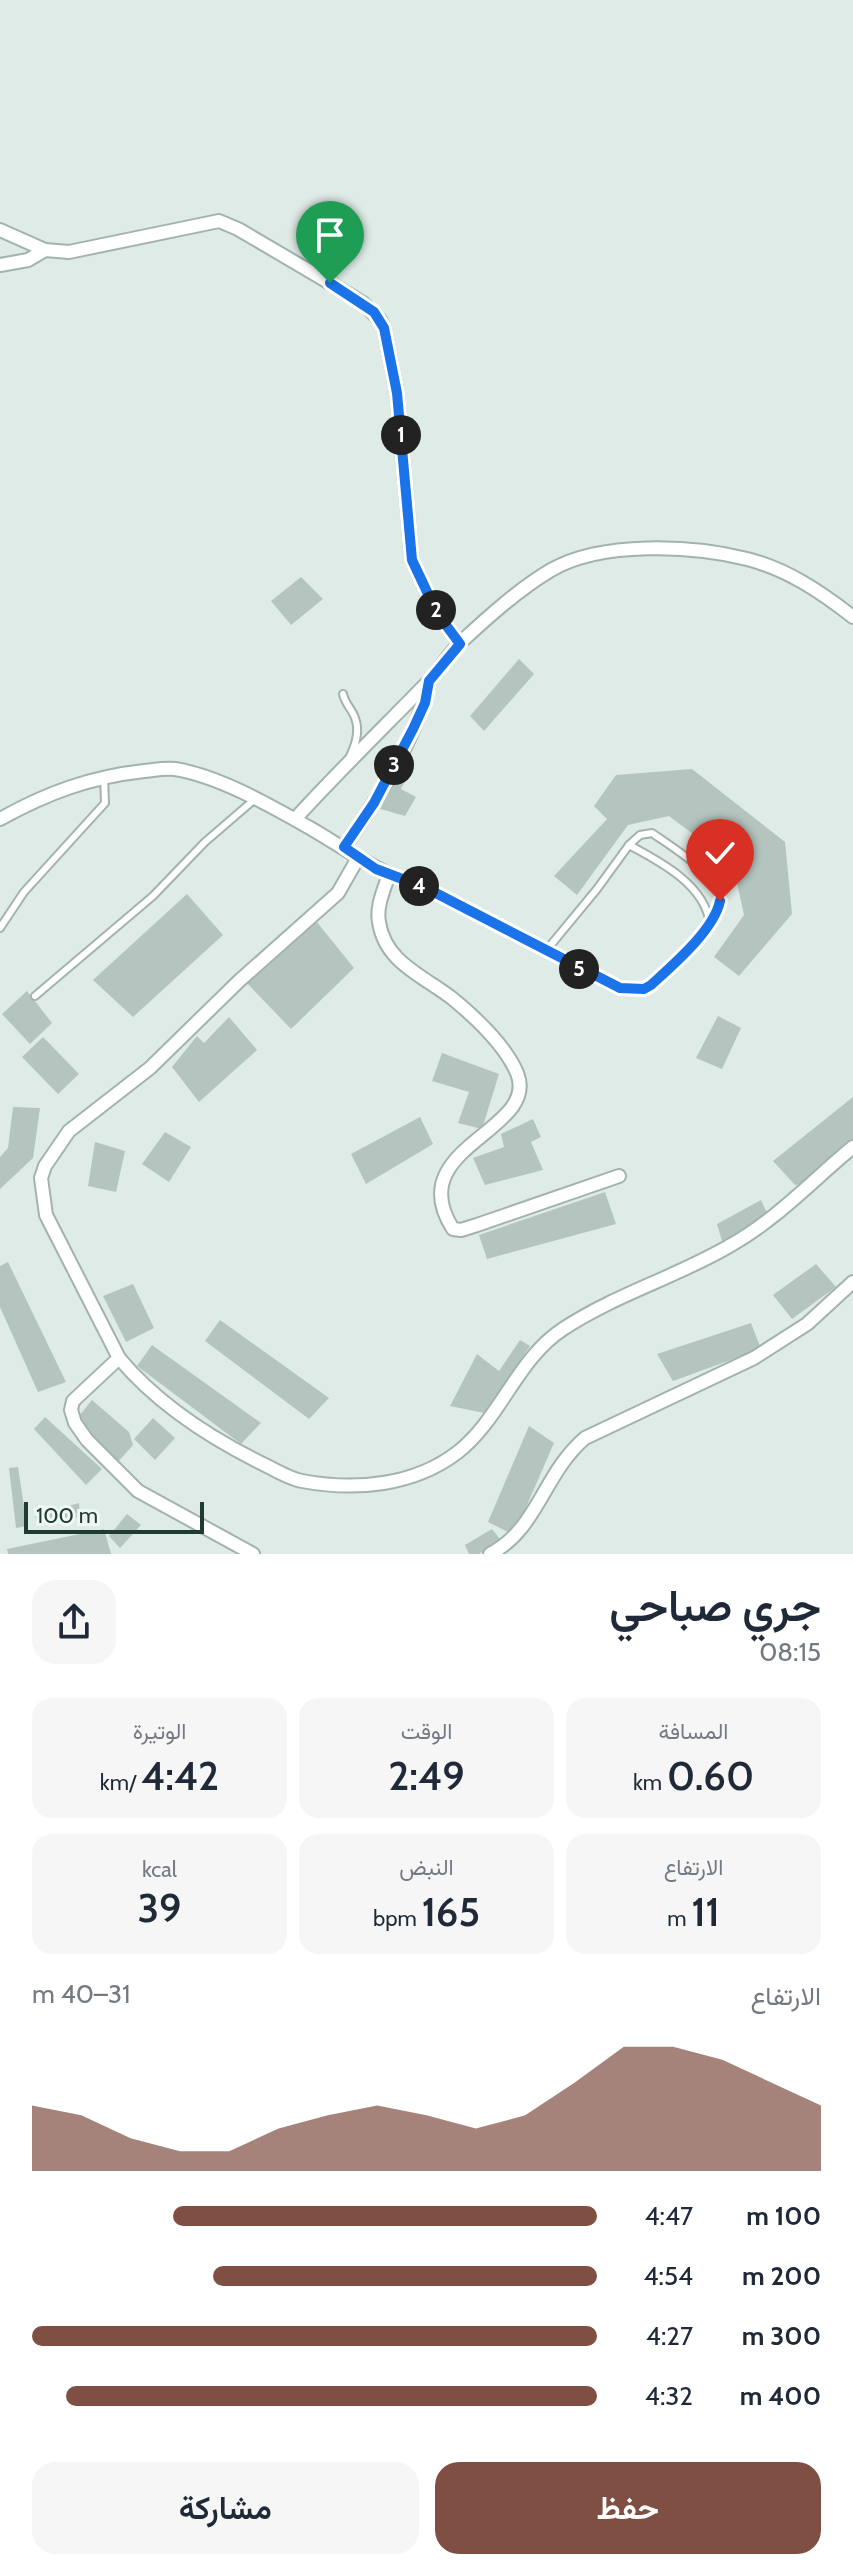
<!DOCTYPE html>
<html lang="ar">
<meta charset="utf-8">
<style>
:root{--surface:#fff;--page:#f6f6f7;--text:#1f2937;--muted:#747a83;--accent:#7f4f44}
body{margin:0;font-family:Cabin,Vazirmatn,sans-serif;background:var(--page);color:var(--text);direction:rtl;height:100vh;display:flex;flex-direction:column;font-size:30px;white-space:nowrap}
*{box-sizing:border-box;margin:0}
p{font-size:26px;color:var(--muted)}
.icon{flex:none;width:44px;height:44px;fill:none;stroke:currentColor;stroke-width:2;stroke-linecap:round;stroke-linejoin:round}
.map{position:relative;height:1554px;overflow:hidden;direction:ltr}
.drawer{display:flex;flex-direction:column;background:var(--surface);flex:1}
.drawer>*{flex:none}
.scale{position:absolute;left:24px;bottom:20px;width:180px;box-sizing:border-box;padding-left:8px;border:4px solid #203b34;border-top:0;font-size:22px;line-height:28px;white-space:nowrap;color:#203b34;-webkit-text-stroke:6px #eff7f3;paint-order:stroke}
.pin{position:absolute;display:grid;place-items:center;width:68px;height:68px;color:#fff;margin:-82px -34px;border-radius:50% 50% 50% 0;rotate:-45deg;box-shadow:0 0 8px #0007}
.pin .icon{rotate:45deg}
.km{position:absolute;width:40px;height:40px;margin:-20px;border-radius:50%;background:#222;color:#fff;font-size:22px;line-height:40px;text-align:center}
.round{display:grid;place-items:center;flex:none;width:84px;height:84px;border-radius:24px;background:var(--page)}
.head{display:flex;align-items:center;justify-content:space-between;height:136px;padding:0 32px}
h1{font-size:44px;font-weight:600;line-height:60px}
.figures{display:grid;grid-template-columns:repeat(3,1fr);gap:12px;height:136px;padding:8px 32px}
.figures div{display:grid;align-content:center;border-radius:20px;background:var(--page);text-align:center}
.figures b{font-size:40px;font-weight:600}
.figures small{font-size:22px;font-weight:400}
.figures p{font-size:22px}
.chart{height:224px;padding:16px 32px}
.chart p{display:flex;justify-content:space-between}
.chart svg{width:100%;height:144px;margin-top:8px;fill:var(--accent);opacity:.7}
.cta{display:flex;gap:16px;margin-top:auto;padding:16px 32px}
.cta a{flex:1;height:92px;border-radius:24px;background:var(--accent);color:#fff;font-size:32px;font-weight:600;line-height:92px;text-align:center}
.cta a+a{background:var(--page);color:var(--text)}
ul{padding:0 32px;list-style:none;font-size:26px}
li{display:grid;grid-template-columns:128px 96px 1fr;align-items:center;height:60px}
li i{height:20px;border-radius:10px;background:var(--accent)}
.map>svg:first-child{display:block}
</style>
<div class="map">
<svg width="853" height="1554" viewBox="0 0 853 1554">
<rect width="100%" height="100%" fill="#dfebe6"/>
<g fill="#b4c5bf">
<polygon points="301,577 323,599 291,625 271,601"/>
<polygon points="519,659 534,674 484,731 470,716"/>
<polygon points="402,759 413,764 401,789 416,797 405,816 377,808"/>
<polygon points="692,769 785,842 792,914 739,976 714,957 744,915 733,864 669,816 628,825 577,895 554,876 607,819 594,806 616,775"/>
<polygon points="187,894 223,935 133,1017 93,980"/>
<polygon points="316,921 354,968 291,1029 245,981"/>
<polygon points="27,991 52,1023 30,1044 2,1014"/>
<polygon points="718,1016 741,1028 722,1069 696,1058"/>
<polygon points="229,1017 257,1050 199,1102 172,1067 197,1036 204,1043"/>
<polygon points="43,1037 79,1074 58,1094 22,1057"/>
<polygon points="442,1053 499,1074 482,1129 458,1123 469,1092 432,1081"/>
<polygon points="853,1097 853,1143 806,1183 795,1185 773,1161"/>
<polygon points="13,1107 40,1108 33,1158 0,1189 0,1157 8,1148"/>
<polygon points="420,1117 433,1144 366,1184 351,1154"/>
<polygon points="533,1119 541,1137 531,1142 543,1170 485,1185 473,1158 504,1147 501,1134"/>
<polygon points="165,1132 191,1147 169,1182 142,1164"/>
<polygon points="95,1142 125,1151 116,1192 88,1186"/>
<polygon points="605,1192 616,1224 487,1259 479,1235"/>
<polygon points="761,1200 768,1215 722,1241 717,1224"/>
<polygon points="8,1262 66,1382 38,1392 0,1307 0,1266"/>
<polygon points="816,1264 836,1287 792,1319 773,1295"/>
<polygon points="133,1284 154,1328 126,1342 103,1296"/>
<polygon points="220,1320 329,1398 309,1419 205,1341"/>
<polygon points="751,1323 761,1349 673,1381 657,1354"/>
<polygon points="520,1340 530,1346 484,1413 450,1406 477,1354 499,1371"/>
<polygon points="152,1345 261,1423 241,1444 137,1366"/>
<polygon points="92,1400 129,1432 133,1445 117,1463 75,1421"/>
<polygon points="45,1417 102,1469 86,1485 34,1429"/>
<polygon points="153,1418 175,1438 155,1460 134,1439"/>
<polygon points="529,1426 554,1443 514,1535 488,1522"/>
<polygon points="18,1467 27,1526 16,1528 9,1468"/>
<polygon points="79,1503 80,1517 38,1525 35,1516"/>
<polygon points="127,1514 141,1525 120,1548 109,1536"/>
<polygon points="104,1529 111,1554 8,1554 7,1549"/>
<polygon points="492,1529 500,1539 479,1554 469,1554 465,1545"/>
</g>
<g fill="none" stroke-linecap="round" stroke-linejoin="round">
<g stroke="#a2b3ad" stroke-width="10">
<g id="lane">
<path d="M 343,694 C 345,704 352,709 355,718 C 360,731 356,744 350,756"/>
<path d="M 629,845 L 640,835 L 652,833 C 672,847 719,875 720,900 C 720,909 714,917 710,924"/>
<path d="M 389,875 L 426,888 L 605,982 L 620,988 L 634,989 L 651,985 L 710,924 C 705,885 661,862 629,845 L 597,889 L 545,952"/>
<polyline points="0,928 24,892 105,803 104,776"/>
<polyline points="35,996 153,896 205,842 255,799"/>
</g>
</g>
<g stroke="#a2b3ad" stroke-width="16">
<g id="street">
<polyline points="0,230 45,250 69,252 219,221 238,229 330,283 363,303 380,320 384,328 397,393 412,560 437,613 460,644"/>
<polyline points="0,265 28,260 45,250"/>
<path d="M 0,819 C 47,793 90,777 144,771 C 154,770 165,768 175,769 C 219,776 271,806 310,828 C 336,843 361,861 389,874 C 384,890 376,906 379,922 C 385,963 424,976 453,999 C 476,1018 505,1045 517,1073 C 541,1131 400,1147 453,1229 L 461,1230 L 477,1225 L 619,1176"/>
<path d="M 295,819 C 337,773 382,729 426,684 C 439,671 448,655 461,642 C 488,617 519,589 551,570 C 601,541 692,545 747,559 C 787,569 821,592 853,617"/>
<path d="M 344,847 C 376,802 418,736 429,681"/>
<path d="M 358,858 L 338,893 L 239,981 L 150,1068 L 69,1131 L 45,1166 L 41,1178 L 46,1215 L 119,1358 C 159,1406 213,1440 269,1467 C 279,1472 291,1479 302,1481 C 355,1491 414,1486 458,1452 C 501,1418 517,1359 563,1329 C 616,1294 677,1277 731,1245 C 777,1219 813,1180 853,1147"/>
<polyline points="119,1358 73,1401 71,1410 75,1423 87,1440 138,1491 253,1554"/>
<path d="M 490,1554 C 538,1529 543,1474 585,1438 L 754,1358 L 807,1324 L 853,1282"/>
</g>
</g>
<use href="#lane" stroke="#fff" stroke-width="6"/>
<use href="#street" stroke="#fff" stroke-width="12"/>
</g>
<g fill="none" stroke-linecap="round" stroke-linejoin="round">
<g stroke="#fff" stroke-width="16">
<path id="route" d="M 330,283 L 374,312 L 384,328 L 397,393 L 412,560 L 437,613 L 460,644 L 429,681 L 425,703 L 413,729 L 374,803 L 344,847 L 376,869 L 426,888 L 620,988 L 644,989 L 651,985 C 673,965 714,930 720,901"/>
</g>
<use href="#route" stroke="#1a73e8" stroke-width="10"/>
</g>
</svg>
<div class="scale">100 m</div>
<div class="pin" style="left:330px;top:283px;background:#1e9e55"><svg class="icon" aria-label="arrive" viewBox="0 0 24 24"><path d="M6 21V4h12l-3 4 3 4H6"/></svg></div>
<div class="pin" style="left:720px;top:901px;background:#d93025"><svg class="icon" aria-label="check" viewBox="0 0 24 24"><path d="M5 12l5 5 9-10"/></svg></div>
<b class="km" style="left:401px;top:435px">1</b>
<b class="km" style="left:436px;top:610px">2</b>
<b class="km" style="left:394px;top:765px">3</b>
<b class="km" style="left:419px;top:886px">4</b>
<b class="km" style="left:579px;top:969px">5</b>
</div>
<section class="drawer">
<div class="head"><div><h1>جري صباحي</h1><p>08:15</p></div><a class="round"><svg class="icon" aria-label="share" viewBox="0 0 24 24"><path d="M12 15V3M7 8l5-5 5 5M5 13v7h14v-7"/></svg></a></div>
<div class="figures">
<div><p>المسافة</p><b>0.60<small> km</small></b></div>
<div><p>الوقت</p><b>2:49</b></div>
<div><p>الوتيرة</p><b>4:42<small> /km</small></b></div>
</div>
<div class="figures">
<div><p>الارتفاع</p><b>11<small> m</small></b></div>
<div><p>النبض</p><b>165<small> bpm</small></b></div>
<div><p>kcal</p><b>39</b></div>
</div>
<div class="chart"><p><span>الارتفاع</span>31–40 m</p>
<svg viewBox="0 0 160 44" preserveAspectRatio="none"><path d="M0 44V24L10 27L20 34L30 38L40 38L50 31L60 27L70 24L80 27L90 31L100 27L110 17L120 6L130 6L140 10L150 17L160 24V44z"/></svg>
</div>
<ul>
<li><b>100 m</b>4:47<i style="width:75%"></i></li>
<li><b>200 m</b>4:54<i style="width:68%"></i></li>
<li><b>300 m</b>4:27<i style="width:100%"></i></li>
<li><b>400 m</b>4:32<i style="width:94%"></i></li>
</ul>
<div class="cta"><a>حفظ</a><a>مشاركة</a></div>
</section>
